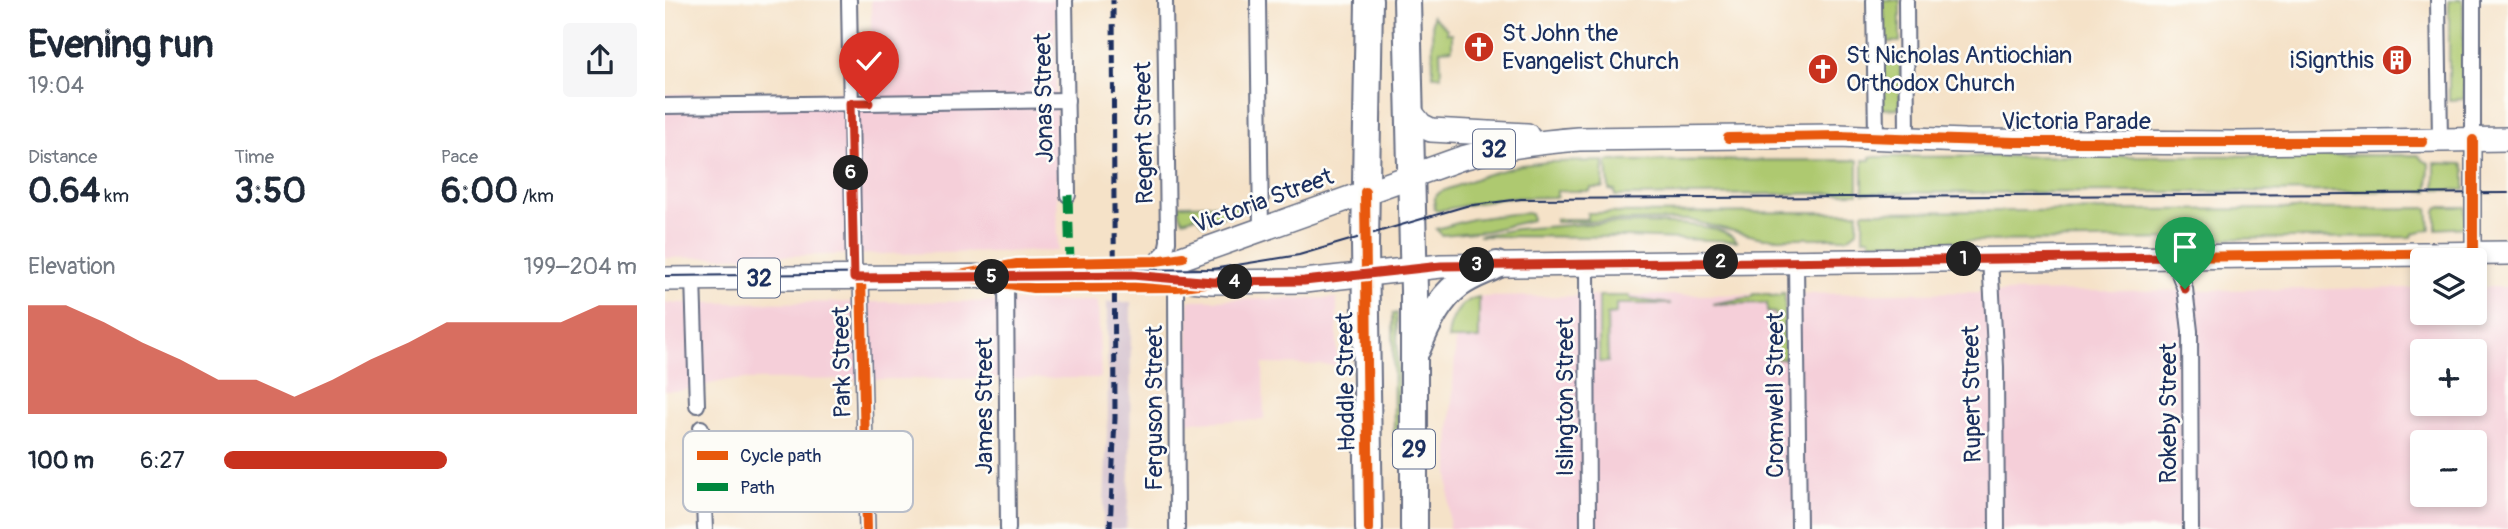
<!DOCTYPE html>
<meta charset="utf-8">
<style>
:root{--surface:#fff;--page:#f6f6f7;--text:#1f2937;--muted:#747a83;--accent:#c8321e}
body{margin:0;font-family:Pangolin,sans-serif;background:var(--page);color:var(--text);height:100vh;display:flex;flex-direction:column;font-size:26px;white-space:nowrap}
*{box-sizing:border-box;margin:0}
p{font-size:23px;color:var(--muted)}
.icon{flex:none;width:38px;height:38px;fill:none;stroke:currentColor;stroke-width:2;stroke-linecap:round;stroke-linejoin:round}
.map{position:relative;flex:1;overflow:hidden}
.drawer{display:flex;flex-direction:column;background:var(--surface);width:665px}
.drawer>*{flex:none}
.fabs{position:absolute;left:1745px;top:248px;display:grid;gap:14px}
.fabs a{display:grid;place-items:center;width:77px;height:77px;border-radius:7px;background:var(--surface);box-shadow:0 4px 10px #0003;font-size:35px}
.pin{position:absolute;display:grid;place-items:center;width:60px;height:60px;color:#fff;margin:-72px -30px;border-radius:50% 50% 50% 0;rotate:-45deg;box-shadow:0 0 7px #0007}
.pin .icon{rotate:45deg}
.km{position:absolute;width:35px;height:35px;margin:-18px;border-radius:50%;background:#222;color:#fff;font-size:19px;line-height:35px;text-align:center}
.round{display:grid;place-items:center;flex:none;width:74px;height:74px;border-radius:7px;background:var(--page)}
.head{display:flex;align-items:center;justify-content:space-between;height:119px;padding:0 28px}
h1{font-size:38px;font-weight:700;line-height:52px}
.metrics{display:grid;grid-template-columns:repeat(3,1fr);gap:10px;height:119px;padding:7px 28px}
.metrics div{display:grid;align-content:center}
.metrics b{font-size:35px;font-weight:700}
.metrics small{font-size:19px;font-weight:400}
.metrics p{font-size:19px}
.chart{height:196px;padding:14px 28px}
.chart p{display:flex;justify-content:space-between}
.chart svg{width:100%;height:126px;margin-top:7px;fill:var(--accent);opacity:.7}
ul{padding:0 28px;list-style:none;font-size:23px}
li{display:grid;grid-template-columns:112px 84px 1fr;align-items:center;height:52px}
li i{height:18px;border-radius:9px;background:var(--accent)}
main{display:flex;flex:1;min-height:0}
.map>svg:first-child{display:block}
</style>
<main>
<section class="drawer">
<div class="head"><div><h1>Evening run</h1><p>19:04</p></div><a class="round"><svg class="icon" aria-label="share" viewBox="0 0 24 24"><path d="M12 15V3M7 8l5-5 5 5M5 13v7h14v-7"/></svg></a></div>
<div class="metrics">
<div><p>Distance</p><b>0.64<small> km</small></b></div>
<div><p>Time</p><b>3:50</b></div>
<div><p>Pace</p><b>6:00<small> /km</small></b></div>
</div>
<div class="chart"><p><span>Elevation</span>199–204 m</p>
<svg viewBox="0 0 160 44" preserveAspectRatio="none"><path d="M0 44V6L10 6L20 12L30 19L40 25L50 32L60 32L70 38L80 32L90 25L100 19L110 12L120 12L130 12L140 12L150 6L160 6V44z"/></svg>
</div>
<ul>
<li><b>100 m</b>6:27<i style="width:54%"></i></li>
</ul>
</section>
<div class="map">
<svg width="1843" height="529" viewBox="0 0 1843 529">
<rect width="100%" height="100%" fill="#fdfcf7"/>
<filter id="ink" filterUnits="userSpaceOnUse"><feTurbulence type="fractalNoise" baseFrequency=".0143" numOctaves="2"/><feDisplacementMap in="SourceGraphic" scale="14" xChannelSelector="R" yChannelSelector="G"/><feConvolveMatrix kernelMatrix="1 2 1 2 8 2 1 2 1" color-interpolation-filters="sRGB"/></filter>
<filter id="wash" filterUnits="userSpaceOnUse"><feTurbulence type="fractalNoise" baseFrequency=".00686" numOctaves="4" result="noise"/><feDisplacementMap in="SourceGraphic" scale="28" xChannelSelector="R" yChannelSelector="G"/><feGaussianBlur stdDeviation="1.57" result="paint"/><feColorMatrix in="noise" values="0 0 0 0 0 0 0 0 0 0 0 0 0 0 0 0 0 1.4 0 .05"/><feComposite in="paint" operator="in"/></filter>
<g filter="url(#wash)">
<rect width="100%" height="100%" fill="#f5e2c8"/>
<g fill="#f5cfd9" fill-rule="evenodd">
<polygon points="206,0 390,0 393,251 0,258 0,94 206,92"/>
<path d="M 1810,287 L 1843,287 L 1843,529 L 784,529 L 784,448 L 791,339 L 814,339 L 814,297 L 1757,288 L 1757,313 L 1810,313 ZM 1757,352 L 1810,352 L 1810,404 L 1757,404 ZM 1757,443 L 1810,443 L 1810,495 L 1757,495 Z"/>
<polygon points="672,298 672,365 598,364 599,420 521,422 524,302 526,300"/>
<polygon points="433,301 436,378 63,380 15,391 0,391 0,303"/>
</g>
<polygon fill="#d1bdcb" points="442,302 466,302 465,472 461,529 438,529 443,413"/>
<g fill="#aec96f" stroke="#647c66" stroke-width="2">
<rect x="1216" y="0" width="19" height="42"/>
<polygon points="1784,0 1798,0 1799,99 1784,100"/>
<polygon points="767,16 782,29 782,33 787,33 787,49 775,50 776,76 768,76"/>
<polygon points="1235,56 1235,108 1217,109 1217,57"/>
<polygon points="1753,155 1758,161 1764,163 1763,191 1198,193 1198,160 1205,160 1205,157"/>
<polygon points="1193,160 1193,193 950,196 950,191 944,190 942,161"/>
<polygon points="939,161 938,188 926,188 925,191 892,191 892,197 838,198 772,211 769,209 770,197 775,192 820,175 856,165 884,162"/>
<polygon points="1770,163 1797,164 1800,170 1800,190 1772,190 1770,188"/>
<polygon points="574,204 574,210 538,224 532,216 518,220 515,214 514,205"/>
<polygon points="1773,207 1800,207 1801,227 1771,229 1771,211"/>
<polygon points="1763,208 1765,229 1748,233 1747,237 1205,242 1205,238 1198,238 1198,212"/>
<polygon points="1193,212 1192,231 1183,238 1097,238 1023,220 891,222 891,219 922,219 922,213"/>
<polygon points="847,214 866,213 867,220 821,231 777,235 771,229 807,219"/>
<path d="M 921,224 C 948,224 1058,217 1071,241 L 961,237 L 813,236 L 851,229 Z"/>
<polygon points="1116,293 1120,293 1120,359 1111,359 1110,313 1102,312 1102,303 1047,304 1087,297 1089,294 1105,294 1105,296 1116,295"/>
<polygon points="934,296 964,296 966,299 1006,304 951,304 951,314 942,315 943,362 934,362"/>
<path d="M 814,297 L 814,339 L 783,339 C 784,321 794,300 814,297 Z"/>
<polygon points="732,313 734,446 729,446 728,314"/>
</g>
</g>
<g filter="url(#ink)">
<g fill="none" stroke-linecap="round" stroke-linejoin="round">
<g stroke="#676e83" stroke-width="18">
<g id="street">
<polyline points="184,0 189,278"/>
<polyline points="400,0 403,195"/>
<polyline points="593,0 596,231"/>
<polyline points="1209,0 1211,137"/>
<polyline points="1241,0 1242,138"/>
<polyline points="1773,0 1775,141"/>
<polyline points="1808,0 1808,253"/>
<polyline points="0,106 402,100"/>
<polyline points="1508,257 1520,289 1525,331 1526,529"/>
<polyline points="1325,259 1331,367 1332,529"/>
<polyline points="491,261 501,251 503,241 500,0"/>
<polyline points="1131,261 1134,529"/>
<polyline points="922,265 923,529"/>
<polyline points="28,278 32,405"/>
<polyline points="196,278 202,529"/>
<polyline points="341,283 343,529"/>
<polyline points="511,287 512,529"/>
<polyline points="36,428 40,529"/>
</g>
</g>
<g stroke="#676e83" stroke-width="26">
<g id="primary">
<polyline points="744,110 756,125 766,130 862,135"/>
<path d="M 477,272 L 797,158 C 836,147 874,142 914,139 L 1173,136 L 1299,141 L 1573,143 L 1843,139"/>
<polyline points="0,279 467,275 547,282 639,281 776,266 1843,253"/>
</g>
</g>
<g stroke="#676e83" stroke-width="30">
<g id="highway">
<polyline points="704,0 700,244 704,529"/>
<polyline points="742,0 749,291 749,529"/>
<path d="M 752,349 C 761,326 773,300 793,285 C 804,276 820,271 832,265"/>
</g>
</g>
<use href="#street" stroke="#fff" stroke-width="14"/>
<use href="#primary" stroke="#fff" stroke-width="23"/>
<use href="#highway" stroke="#fff" stroke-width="26"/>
<polyline stroke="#1b2f5e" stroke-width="2" points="0,276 547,269 634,255 801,206 856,199 1843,193"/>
<polyline stroke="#1b2f5e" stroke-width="5" stroke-dasharray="10 5" stroke-linecap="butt" points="445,529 450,418 448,0"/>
<polyline stroke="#00873e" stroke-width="9" stroke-dasharray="18 9" stroke-linecap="butt" points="403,195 405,263"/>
<g stroke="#fdfcf7" stroke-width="15">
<g id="cycleway">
<polyline points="1063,138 1173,136 1350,142 1758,142"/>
<polyline points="700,192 704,529"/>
<polyline points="922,265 1808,253 1808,140"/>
<polyline points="285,277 352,264 491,261 518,257"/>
<polyline points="302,277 368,288 511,287 547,282 599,281"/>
<polyline points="196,278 202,529"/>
</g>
</g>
<use href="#cycleway" stroke="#e8590c" stroke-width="10"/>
</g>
</g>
<g fill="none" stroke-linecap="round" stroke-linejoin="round" filter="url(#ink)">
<g stroke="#fff" stroke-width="14">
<polyline id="route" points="204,103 185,103 189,278 467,275 548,282 639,281 776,266 1508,257 1520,289"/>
</g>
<use href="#route" stroke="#c8321e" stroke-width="9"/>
</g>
<defs>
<g id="church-disc" transform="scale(1.575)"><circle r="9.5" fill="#c8321e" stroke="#fdfcf7"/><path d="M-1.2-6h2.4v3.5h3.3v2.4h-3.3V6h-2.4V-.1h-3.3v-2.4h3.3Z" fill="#fff"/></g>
<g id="building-disc" transform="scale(1.575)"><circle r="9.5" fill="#c8321e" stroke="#fdfcf7"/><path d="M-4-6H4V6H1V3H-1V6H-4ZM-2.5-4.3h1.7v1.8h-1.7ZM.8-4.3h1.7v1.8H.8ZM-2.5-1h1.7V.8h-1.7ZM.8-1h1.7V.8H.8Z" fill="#fff"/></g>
</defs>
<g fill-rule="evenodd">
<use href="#church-disc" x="814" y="47"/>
<use href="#building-disc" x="1732" y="60"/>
<use href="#church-disc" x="1158" y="69"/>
</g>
<g text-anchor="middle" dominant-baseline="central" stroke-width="5" stroke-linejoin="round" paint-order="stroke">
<g fill="#fdfcf7" stroke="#5f6c8c" stroke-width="2">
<rect x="808" y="129.5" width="42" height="39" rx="5"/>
<rect x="73" y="258.5" width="42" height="39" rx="5"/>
<rect x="728" y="429.5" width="42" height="39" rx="5"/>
</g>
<g font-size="23" font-weight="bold" fill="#1b2f5e">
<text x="829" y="149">32</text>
<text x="94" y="278">32</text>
<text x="749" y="449">29</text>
</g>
<g font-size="24" fill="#1b2f5e" stroke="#fdfcf7" text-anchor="start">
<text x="837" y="33">St John the<tspan x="837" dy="28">Evangelist Church</tspan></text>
<text x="1181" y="55">St Nicholas Antiochian<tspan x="1181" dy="28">Orthodox Church</tspan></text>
<text x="1709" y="60" text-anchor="end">iSignthis</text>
</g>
<g font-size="24" fill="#1b2f5e" stroke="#fdfcf7">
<text transform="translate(379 98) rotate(-91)">Jonas Street</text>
<text x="1411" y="121">Victoria Parade</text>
<text transform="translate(479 133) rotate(-91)">Regent Street</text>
<text transform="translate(598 201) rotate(-20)">Victoria Street</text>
<text transform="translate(177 362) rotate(-91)">Park Street</text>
<text transform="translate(681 382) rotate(-91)">Hoddle Street</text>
<text transform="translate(1307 394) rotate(-91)">Rupert Street</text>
<text transform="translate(1110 395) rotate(-90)">Cromwell Street</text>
<text transform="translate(900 397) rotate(-90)">Islington Street</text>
<text transform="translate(319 406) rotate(-90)">James Street</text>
<text transform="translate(489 408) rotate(-90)">Ferguson Street</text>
<text transform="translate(1503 413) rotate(-90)">Rokeby Street</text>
</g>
</g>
<rect x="18" y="431" width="230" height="81" rx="10" fill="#fdfcf7" stroke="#b9bec9" stroke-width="2"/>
<rect x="32" y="451" width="31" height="9" fill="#e8590c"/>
<rect x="32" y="483" width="31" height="8" fill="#00873e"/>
<g font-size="19" fill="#1b2f5e">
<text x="75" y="462">Cycle path</text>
<text x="75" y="494">Path</text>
</g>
</svg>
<div class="fabs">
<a><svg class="icon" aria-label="layers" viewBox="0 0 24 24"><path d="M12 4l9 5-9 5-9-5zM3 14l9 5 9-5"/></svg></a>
<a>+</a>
<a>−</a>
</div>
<div class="pin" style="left:1520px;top:289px;background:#1e9e55"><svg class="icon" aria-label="arrive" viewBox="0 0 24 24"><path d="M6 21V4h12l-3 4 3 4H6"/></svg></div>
<div class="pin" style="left:204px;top:103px;background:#d93025"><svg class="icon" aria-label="check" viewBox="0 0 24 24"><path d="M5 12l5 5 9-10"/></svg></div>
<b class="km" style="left:1299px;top:259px">1</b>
<b class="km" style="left:1056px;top:262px">2</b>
<b class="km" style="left:812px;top:265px">3</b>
<b class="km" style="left:570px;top:282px">4</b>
<b class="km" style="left:327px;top:277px">5</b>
<b class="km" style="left:186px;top:173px">6</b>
</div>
</main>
